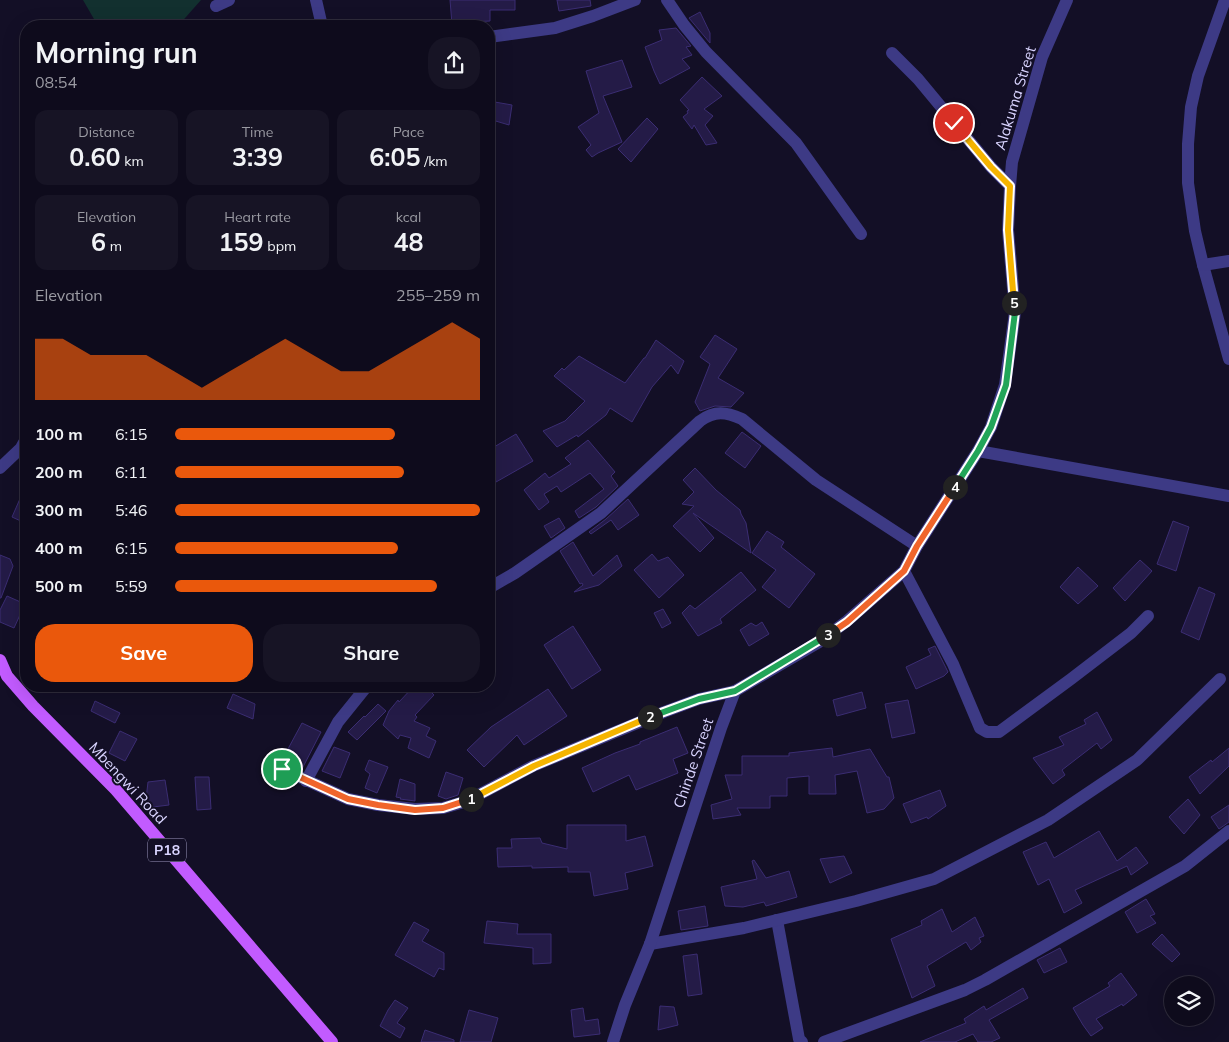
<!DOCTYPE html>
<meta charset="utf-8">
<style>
:root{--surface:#0e0b1c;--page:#171425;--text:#f1f3f6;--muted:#9b9ba3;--line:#2e2b3b;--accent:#ea580c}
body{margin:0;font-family:Mulish,sans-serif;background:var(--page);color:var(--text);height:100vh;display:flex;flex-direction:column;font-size:19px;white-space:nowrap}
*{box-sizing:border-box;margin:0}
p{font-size:16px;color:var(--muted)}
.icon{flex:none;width:28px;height:28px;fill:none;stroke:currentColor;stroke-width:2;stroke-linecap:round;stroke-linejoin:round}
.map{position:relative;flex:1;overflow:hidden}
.side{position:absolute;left:20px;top:20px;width:475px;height:672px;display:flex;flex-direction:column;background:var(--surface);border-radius:20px;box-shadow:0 5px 20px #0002,0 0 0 1px var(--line)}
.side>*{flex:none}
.buttons{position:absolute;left:1164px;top:976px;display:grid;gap:10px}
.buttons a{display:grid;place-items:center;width:50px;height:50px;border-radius:50%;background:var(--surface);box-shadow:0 5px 20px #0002,0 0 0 1px var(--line);font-size:25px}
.pin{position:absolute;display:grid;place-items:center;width:42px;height:42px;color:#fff;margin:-21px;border:2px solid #fff;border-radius:50%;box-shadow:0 1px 5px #0007}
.km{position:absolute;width:25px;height:25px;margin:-12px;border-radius:50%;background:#222;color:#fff;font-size:14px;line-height:25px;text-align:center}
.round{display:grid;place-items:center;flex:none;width:52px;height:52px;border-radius:20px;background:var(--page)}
.headline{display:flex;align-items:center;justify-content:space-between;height:85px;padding:0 15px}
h1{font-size:28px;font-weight:700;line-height:38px}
.metrics{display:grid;grid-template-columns:repeat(3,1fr);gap:8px;height:85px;padding:5px 15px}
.metrics div{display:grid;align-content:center;border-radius:12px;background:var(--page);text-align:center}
.metrics b{font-size:25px;font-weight:700}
.metrics small{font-size:14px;font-weight:400}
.metrics p{font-size:14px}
.chart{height:140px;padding:10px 15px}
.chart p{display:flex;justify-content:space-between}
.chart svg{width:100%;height:90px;margin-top:5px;fill:var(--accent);opacity:.7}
.cta{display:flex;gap:10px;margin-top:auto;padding:10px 15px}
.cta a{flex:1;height:58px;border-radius:20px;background:var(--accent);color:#fff;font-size:20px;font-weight:700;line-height:58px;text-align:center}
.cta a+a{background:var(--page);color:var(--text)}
ul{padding:0 15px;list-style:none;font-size:16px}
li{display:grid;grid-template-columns:80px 60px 1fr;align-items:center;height:38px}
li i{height:12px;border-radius:6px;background:var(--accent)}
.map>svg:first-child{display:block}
</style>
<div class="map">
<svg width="1229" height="1042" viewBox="0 0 1229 1042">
<rect width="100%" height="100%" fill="#130f26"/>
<polygon fill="#12302f" points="83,0 201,0 178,26 98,26"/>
<g fill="#241b47" stroke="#3b2d73">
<polygon points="450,0 515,0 515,10 490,10 490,21 470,22 470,26 452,24"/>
<polygon points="557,0 590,0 591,6 559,11"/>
<polygon points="700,12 710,33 710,43 689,18"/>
<polygon points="676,28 691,46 686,47 692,55 682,59 690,68 660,84 654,71 645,47 662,40 659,30"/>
<polygon points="622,60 632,87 603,96 622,142 598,153 592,157 586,150 591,145 578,127 599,113 586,71"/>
<polygon points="702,77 722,96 704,109 713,116 705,125 717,143 706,145 694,125 692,129 683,117 688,113 687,111 689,110 680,100"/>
<polygon points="489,101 512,105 509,125 489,119"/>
<polygon points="647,118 658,129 631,162 618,149"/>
<polygon points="715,335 737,349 718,378 744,393 731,407 715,406 700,411 695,402 710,364 700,357"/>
<polygon points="656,340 684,361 678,374 671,365 652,387 632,422 610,408 606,415 578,437 577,435 557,447 543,431 565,421 585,401 554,376 562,368 564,370 579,356 625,383 644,358 645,358"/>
<polygon points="742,432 761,446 745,468 725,453"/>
<polygon points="516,434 533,461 496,482 493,468 489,463 489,450"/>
<polygon points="588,440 615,472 611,476 618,486 596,507 579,518 575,511 604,489 590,473 561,492 557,486 544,494 549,502 539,510 524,490 545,473 549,478 571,464 565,458"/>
<polygon points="695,468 716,490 740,510 741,514 746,523 751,553 693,513 714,538 700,552 673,526 694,506 682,504 694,492 683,480"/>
<polygon points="26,485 26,515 23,522 12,517"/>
<polygon points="628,499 639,515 618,530 611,520 591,534 589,532 606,519"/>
<polygon points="559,518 565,528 551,538 544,526"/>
<polygon points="1173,521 1189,527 1176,571 1157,564"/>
<polygon points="767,531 784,542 781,547 815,574 789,608 762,587 776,570 752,553"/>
<polygon points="573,542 593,576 617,555 622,566 599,585 574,592 583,585 582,583 580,584 560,551"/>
<polygon points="652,554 658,561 668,557 684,575 659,598 634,570"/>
<polygon points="0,555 10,559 13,566 1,598 0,598"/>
<polygon points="1140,560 1152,571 1125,601 1113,588"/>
<polygon points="1078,567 1098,586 1078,604 1060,587"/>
<polygon points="741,572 756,590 720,619 722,623 698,636 682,613 690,605 695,609"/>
<polygon points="1199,587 1215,594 1199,640 1181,632"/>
<polygon points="7,596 25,604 14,628 0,622 0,610"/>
<polygon points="663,609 671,623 662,628 654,613"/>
<polygon points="762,622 769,634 749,646 740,630 751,623 756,626"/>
<polygon points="573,626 601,670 572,689 544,645"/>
<polygon points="935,646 948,672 944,676 916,689 906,667 931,655 928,649"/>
<polygon points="414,686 425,686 434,695 415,715 417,717 414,721 430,728 426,736 436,741 429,758 408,748 411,738 400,735 398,739 383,725 389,711 398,700 399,702"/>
<polygon points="548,689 567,716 524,745 517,735 484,767 467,750 491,727"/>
<polygon points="862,692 866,708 837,716 833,700"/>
<polygon points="233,694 255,704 253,719 227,708"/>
<polygon points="908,700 915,733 892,738 885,704"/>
<polygon points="95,701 120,713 115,723 91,711"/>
<polygon points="378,704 386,711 357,740 348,732 364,716 365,717"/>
<polygon points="1097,712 1112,740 1101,749 1097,743 1062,770 1065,775 1053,784 1033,758 1064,745 1059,737 1086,724 1084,720"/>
<polygon points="302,723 321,732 302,769 282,760"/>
<polygon points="677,727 688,753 673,759 678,773 636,790 629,775 593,792 582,768 615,753 640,744 640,742"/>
<polygon points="120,731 137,739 125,761 109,753"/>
<polygon points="334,747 350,753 340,778 322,771"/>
<polygon points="832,748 833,757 870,749 887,777 889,777 894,798 884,809 867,813 857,771 835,775 836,794 809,794 809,776 787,778 787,796 770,796 770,808 737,808 741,815 713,819 711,805 732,799 725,775 742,775 742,756 789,756 789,753"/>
<polygon points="1229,748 1229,766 1200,794 1189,777 1211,760 1212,762"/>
<polygon points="369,760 388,767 377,793 365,788 370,774 365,770"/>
<polygon points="446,772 463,778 458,795 446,799 438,796"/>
<polygon points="195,777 209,777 211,809 197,810"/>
<polygon points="400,779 415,784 415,801 400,799 401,798 396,797"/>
<polygon points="165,780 169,805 145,808 148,782"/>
<polygon points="940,790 946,806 928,819 927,817 911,823 903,804"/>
<polygon points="1188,799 1200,815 1184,834 1169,817"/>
<polygon points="1229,805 1229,822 1219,829 1211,817"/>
<polygon points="567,825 626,825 626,841 645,836 653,866 625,873 628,889 594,896 590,872 568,872 568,867 532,868 532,866 498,867 497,848 512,848 511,839 540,838 542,843 567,849"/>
<polygon points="1099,831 1117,861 1136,847 1148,863 1131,875 1127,866 1075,890 1082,903 1064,913 1049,879 1038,885 1023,852 1046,842 1054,858"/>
<polygon points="844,856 852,873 830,883 820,859"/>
<polygon points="754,860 766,878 789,871 797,897 766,906 764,902 743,907 725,906 721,887 757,879 752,861"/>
<polygon points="1146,899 1155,914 1150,916 1156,923 1137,933 1125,912"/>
<polygon points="705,906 708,926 681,930 678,911"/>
<polygon points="942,909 952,932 975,917 984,936 979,938 981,942 971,950 966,942 927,966 935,986 912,998 891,939 922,925 921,921"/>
<polygon points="487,921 518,924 517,934 551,934 551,963 533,964 533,948 484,943"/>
<polygon points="414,922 429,930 422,941 444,953 444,970 439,968 434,977 395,955"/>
<polygon points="1162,934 1180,954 1172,962 1152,944"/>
<polygon points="1060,948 1067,962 1044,973 1037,960"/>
<polygon points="697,954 702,994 688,996 683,956"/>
<polygon points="1121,973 1137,995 1123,1006 1122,1004 1096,1019 1103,1028 1091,1036 1083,1025 1073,1008 1110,986 1108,983"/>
<polygon points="1023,988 1028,998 989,1020 1000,1038 991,1042 978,1042 973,1034 955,1042 920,1042 966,1023 964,1019 984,1006 986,1010"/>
<polygon points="395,1000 408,1008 397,1023 405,1028 400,1038 380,1026 388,1010"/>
<polygon points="660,1006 674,1007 678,1025 658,1030"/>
<polygon points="583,1008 585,1021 598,1019 600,1034 574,1037 571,1010"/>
<polygon points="469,1010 498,1018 491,1042 460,1042"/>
<polygon points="425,1030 454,1040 454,1042 421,1042"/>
</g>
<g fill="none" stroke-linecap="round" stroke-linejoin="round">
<g stroke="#3d3a85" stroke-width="12">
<polyline points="316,0 322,26"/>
<polyline points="667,0 684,25 706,52 796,143 861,234"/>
<polyline points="1225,0 1198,76 1191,107 1188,144 1188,183 1195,231 1203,265 1229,359"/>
<polyline points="216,6 229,0"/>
<polyline points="489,37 555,28 593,16 635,0"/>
<polyline points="892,53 918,79 991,167 1010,186"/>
<polyline points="1203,265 1229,261"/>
<polyline points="978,451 1229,496"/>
<polyline points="0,468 21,448 26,439"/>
<polyline points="904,571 953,664 980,728 987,732 999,732 1071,679 1131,633 1148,616"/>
<path d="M 489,588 L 515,573 L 601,513 L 700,421 C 715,410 726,412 742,419 L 816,480 L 917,546"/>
<polyline points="282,769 348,799 378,805 415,809 443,808 467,801 533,766 664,712 699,699 735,691"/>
<polyline points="306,781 338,722 367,686"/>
<polyline points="777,920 799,1039 802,1042"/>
<polyline points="650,944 744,928 856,901 934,879 1048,820 1137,760 1220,679"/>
<polyline points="824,1042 965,990 985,980 1185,866 1229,831"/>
</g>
<polyline stroke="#3d3a85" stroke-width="12" points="613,1042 625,1005 650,944 721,728 735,691 819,642 847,621 904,571 917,546 978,451 991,427 1005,385 1015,312 1008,230 1010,186 1012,162 1042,57 1067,0"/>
<polyline stroke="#c25bff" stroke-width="12" points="0,660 7,676 33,706 116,790 332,1042"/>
</g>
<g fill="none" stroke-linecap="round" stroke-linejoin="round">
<g stroke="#fff" stroke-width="10">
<polyline id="split-1" points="282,769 348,799 378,805 415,810 443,808 471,799"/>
</g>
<g stroke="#fff" stroke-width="10">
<polyline id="split-2" points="471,799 534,766 650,717"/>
</g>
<g stroke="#fff" stroke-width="10">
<polyline id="split-3" points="650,717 699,699 735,691 828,635"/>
</g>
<g stroke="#fff" stroke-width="10">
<polyline id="split-4" points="828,635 847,622 904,571 917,546 955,487"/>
</g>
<g stroke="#fff" stroke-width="10">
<polyline id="split-5" points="955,487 978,451 991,427 1006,385 1015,312 1014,303"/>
</g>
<g stroke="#fff" stroke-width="10">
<polyline id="split-6" points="954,123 991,167 1010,186 1008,230 1014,303"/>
</g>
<use href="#split-1" stroke="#f0652b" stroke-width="6"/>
<use href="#split-2" stroke="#f5b400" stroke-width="6"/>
<use href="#split-3" stroke="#22a559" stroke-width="6"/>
<use href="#split-4" stroke="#f0652b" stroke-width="6"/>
<use href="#split-5" stroke="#22a559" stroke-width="6"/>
<use href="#split-6" stroke="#f5b400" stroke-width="6"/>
</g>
<g text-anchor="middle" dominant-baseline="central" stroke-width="4" stroke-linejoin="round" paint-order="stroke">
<rect fill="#130f26" stroke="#9e99be" stroke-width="1" x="148" y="838.5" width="38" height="23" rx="4"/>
<g font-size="14" font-weight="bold" fill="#d9d4ff">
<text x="167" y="850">P18</text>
</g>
<g font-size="15" fill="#d9d4ff" stroke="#130f26">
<text transform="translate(1015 98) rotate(-73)">Alakuma Street</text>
<text transform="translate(693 763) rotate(-71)">Chinde Street</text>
<text transform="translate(128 783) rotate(47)">Mbengwi Road</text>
</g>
</g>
</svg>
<div class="buttons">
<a><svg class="icon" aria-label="layers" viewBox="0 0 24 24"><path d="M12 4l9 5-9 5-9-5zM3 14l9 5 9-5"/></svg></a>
</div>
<div class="pin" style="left:282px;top:769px;background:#1e9e55"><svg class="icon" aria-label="arrive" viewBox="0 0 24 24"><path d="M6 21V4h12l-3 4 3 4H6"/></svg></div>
<div class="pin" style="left:954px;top:123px;background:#d93025"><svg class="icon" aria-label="check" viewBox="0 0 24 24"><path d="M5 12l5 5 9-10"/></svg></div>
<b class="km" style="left:471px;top:799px">1</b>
<b class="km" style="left:650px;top:717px">2</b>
<b class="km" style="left:828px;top:635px">3</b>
<b class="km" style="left:955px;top:487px">4</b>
<b class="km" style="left:1014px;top:303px">5</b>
<section class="side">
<div class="headline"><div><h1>Morning run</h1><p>08:54</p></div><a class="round"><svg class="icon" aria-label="share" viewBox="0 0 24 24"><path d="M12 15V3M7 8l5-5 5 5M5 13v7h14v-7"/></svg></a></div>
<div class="metrics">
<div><p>Distance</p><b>0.60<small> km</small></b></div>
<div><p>Time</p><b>3:39</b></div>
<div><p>Pace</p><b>6:05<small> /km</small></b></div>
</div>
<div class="metrics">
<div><p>Elevation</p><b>6<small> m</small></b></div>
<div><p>Heart rate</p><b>159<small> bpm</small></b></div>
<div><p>kcal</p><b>48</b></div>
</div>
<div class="chart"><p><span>Elevation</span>255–259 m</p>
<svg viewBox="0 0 160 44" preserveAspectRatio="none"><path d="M0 44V14L10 14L20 22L30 22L40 22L50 30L60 38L70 30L80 22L90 14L100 22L110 30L120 30L130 22L140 14L150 6L160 14V44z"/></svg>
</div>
<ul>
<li><b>100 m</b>6:15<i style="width:72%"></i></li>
<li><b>200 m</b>6:11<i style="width:75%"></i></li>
<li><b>300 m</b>5:46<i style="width:100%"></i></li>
<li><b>400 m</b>6:15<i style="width:73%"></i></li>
<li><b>500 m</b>5:59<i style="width:86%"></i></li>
</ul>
<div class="cta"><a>Save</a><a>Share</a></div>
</section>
</div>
